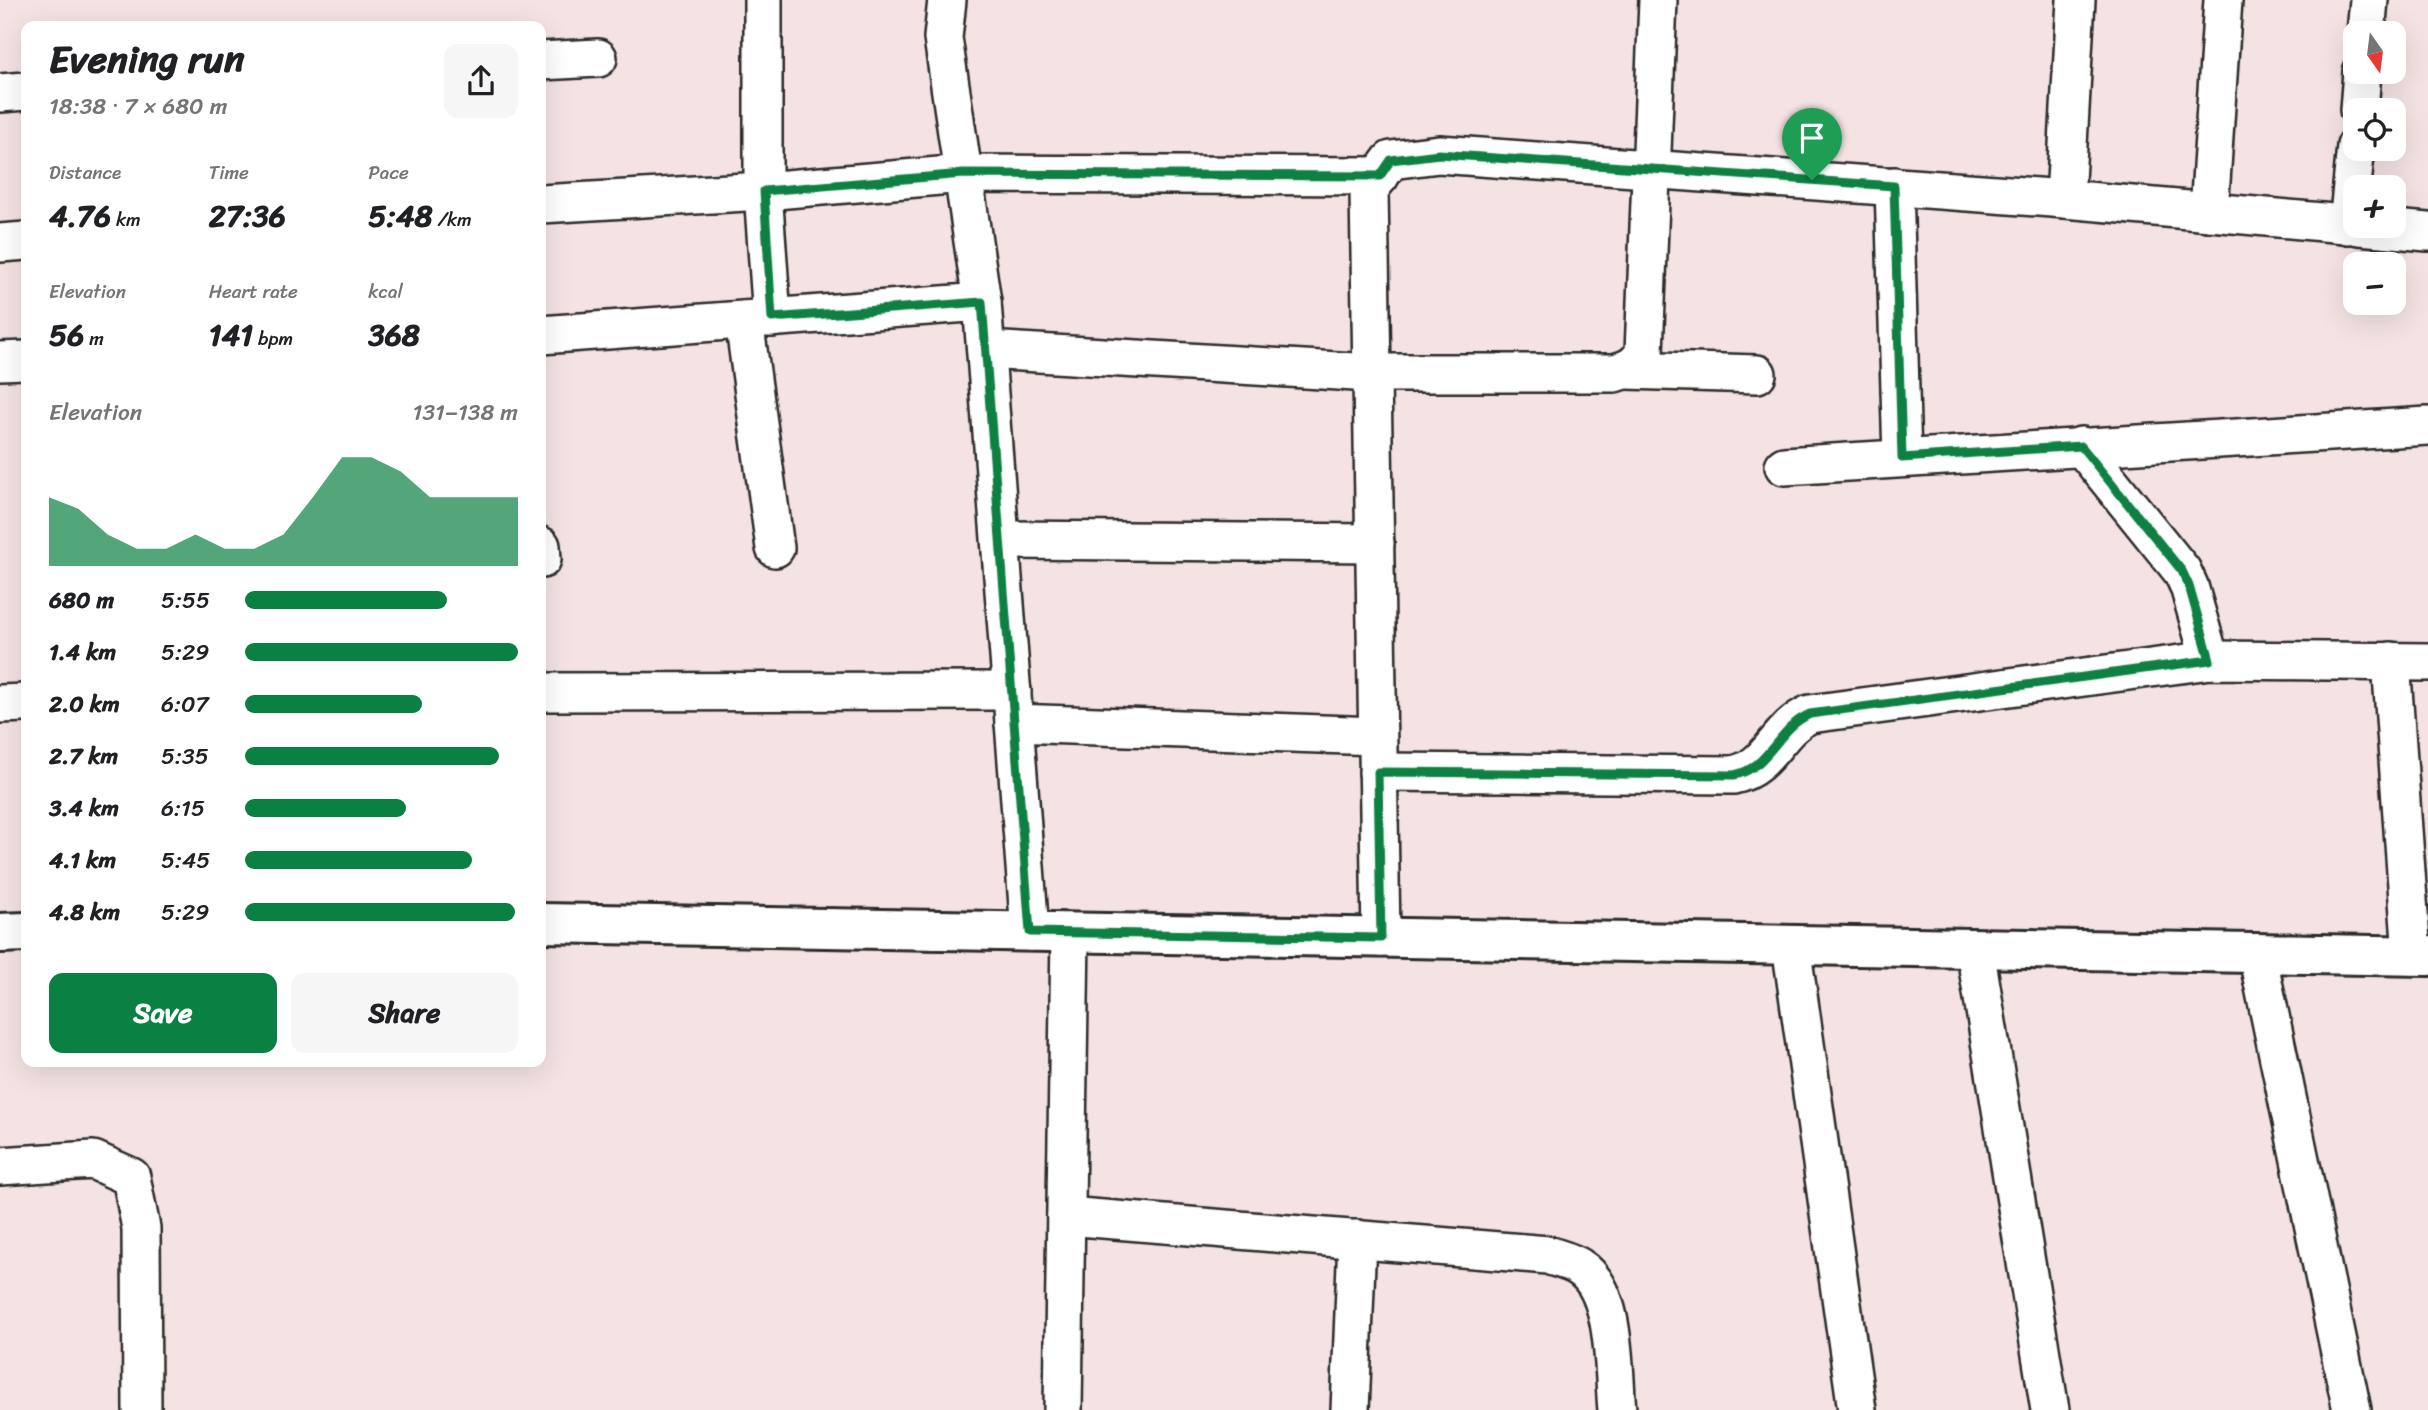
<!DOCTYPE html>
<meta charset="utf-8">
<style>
:root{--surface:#fff;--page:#f6f6f6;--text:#202124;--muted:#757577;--accent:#0b8043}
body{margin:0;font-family:Sriracha,sans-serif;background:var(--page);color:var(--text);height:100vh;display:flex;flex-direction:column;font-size:26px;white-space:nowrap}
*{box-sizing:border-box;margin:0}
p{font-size:23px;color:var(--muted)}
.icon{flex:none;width:38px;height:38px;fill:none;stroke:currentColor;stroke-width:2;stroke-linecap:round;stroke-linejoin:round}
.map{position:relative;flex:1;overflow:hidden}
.sheet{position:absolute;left:21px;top:21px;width:525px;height:1046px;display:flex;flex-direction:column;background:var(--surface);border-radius:14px;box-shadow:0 7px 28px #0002}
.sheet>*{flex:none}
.needle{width:46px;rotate:166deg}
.buttons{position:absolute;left:2343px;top:21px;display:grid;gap:14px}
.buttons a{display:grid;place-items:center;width:63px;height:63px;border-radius:14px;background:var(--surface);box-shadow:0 7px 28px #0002;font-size:35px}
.pin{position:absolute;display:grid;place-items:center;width:60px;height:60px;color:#fff;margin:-72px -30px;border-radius:50% 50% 50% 0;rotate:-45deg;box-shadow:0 0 7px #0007}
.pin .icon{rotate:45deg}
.round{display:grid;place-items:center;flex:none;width:74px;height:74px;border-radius:14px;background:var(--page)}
.headline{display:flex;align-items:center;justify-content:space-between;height:119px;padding:0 28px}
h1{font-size:38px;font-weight:800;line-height:52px}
.stats{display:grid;grid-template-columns:repeat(3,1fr);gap:10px;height:119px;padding:7px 28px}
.stats div{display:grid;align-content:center}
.stats b{font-size:30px;font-weight:800}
.stats small{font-size:19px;font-weight:400}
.stats p{font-size:19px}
.chart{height:196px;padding:14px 28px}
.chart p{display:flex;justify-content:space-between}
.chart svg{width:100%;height:126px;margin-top:7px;fill:var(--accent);opacity:.7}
.action{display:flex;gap:14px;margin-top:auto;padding:14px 28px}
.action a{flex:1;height:80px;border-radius:14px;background:var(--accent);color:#fff;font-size:28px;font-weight:800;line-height:80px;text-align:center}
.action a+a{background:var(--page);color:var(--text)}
ul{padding:0 28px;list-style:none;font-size:23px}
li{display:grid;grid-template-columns:112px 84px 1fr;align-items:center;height:52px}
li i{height:18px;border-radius:9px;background:var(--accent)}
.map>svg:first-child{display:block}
</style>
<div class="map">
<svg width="2428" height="1410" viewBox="0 0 2428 1410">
<rect width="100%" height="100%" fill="#f5e3e3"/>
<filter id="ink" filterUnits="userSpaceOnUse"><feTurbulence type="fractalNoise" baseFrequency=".0143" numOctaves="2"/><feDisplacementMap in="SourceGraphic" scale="14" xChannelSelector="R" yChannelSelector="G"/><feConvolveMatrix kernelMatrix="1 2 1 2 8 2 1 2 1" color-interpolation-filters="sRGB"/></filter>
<g filter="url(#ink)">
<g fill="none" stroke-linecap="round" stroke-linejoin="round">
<g stroke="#2b2b2b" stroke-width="42">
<g id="minor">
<polyline points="763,0 763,191 772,318"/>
<polyline points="947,0 943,38 982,302 1030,932"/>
<polyline points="2366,33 2369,0"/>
<polyline points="541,61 598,58"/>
<polyline points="0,93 26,91"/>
<polyline points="2359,110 2362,72"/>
<polyline points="1894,186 1902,458"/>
<polyline points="2065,199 2076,0"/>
<polyline points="541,204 763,191 963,174 1380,176"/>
<polyline points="2209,212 2223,0"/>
<polyline points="2348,225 2356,146"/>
<polyline points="2359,226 2428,232"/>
<polyline points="0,243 26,241"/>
<polyline points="744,320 775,548"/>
<polyline points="541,335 982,302"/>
<path d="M 986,350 L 1372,373 L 1614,373 C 1629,369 1636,366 1644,353 L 1658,0"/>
<polyline points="0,361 26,360"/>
<polyline points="1627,370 1757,374"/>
<polyline points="2081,446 2182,571 2189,586 2210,660"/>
<polyline points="1784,466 2428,426"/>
<polyline points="1001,540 1375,543"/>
<polyline points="541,546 542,559"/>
<polyline points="2391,661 2412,956"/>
<polyline points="541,692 1012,691"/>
<polyline points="0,704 26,703"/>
<polyline points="1014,723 1377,736"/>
<path d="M 1378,772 L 1733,775 C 1770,768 1777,728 1810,714 L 2210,660 L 2428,662"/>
<polyline points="1381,938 1369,190 1391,160 1439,154 2065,199 2356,225"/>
<polyline points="1791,945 1857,1410"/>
<polyline points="1975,949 2050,1410"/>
<polyline points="2257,953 2352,1410"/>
<polyline points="0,1166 93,1160 131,1177 141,1228 142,1410"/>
<path d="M 1066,1216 L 1548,1255 C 1558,1259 1570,1261 1579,1267 C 1617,1290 1613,1370 1617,1410"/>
<polyline points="1063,1410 1070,933"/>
<polyline points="1350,1410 1357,1239"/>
</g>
</g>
<g stroke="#2b2b2b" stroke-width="44">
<g id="tertiary">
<polyline points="541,923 2428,956"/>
<polyline points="0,933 26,932"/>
</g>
</g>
<use href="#minor" stroke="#fff" stroke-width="37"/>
<use href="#tertiary" stroke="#fff" stroke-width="38"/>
</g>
</g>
<g fill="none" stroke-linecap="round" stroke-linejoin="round" filter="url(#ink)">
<g stroke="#fff" stroke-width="14">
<path id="route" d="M 1439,154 L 1894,186 L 1902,458 L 2081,446 L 2182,571 L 2189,586 L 2210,660 L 1810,714 C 1777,728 1770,768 1734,775 L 1378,772 L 1381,938 L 1030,932 L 982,302 L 772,318 L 764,191 L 963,174 L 1380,176 L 1391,160 Z"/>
</g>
<use href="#route" stroke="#0b8043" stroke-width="9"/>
</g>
</svg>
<div class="buttons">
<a><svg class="needle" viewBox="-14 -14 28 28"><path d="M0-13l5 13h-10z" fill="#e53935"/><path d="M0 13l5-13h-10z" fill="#757577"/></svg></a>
<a><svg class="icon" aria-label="locate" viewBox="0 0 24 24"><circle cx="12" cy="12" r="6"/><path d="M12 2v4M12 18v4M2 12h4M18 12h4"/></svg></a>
<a>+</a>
<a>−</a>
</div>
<div class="pin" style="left:1812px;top:180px;background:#1e9e55"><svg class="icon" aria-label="arrive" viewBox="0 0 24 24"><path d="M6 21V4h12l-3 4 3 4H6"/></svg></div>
<section class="sheet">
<div class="headline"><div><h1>Evening run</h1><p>18:38 · 7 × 680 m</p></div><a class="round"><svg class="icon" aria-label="share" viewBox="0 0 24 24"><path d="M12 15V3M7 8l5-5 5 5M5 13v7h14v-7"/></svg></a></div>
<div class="stats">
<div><p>Distance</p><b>4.76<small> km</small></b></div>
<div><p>Time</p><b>27:36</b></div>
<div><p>Pace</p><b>5:48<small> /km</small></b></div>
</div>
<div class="stats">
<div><p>Elevation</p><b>56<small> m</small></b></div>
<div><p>Heart rate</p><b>141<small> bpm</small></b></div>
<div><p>kcal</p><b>368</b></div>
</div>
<div class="chart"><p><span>Elevation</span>131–138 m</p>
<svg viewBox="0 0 160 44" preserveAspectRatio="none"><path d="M0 44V20L10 24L20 33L30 38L40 38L50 33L60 38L70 38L80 33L90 20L100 6L110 6L120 11L130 20L140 20L150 20L160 20V44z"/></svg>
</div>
<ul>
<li><b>680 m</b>5:55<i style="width:74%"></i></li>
<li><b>1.4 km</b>5:29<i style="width:100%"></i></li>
<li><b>2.0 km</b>6:07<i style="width:65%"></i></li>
<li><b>2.7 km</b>5:35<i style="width:93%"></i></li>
<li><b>3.4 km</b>6:15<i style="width:59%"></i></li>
<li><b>4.1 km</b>5:45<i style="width:83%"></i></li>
<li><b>4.8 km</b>5:29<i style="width:99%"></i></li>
</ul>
<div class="action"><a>Save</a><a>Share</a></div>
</section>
</div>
